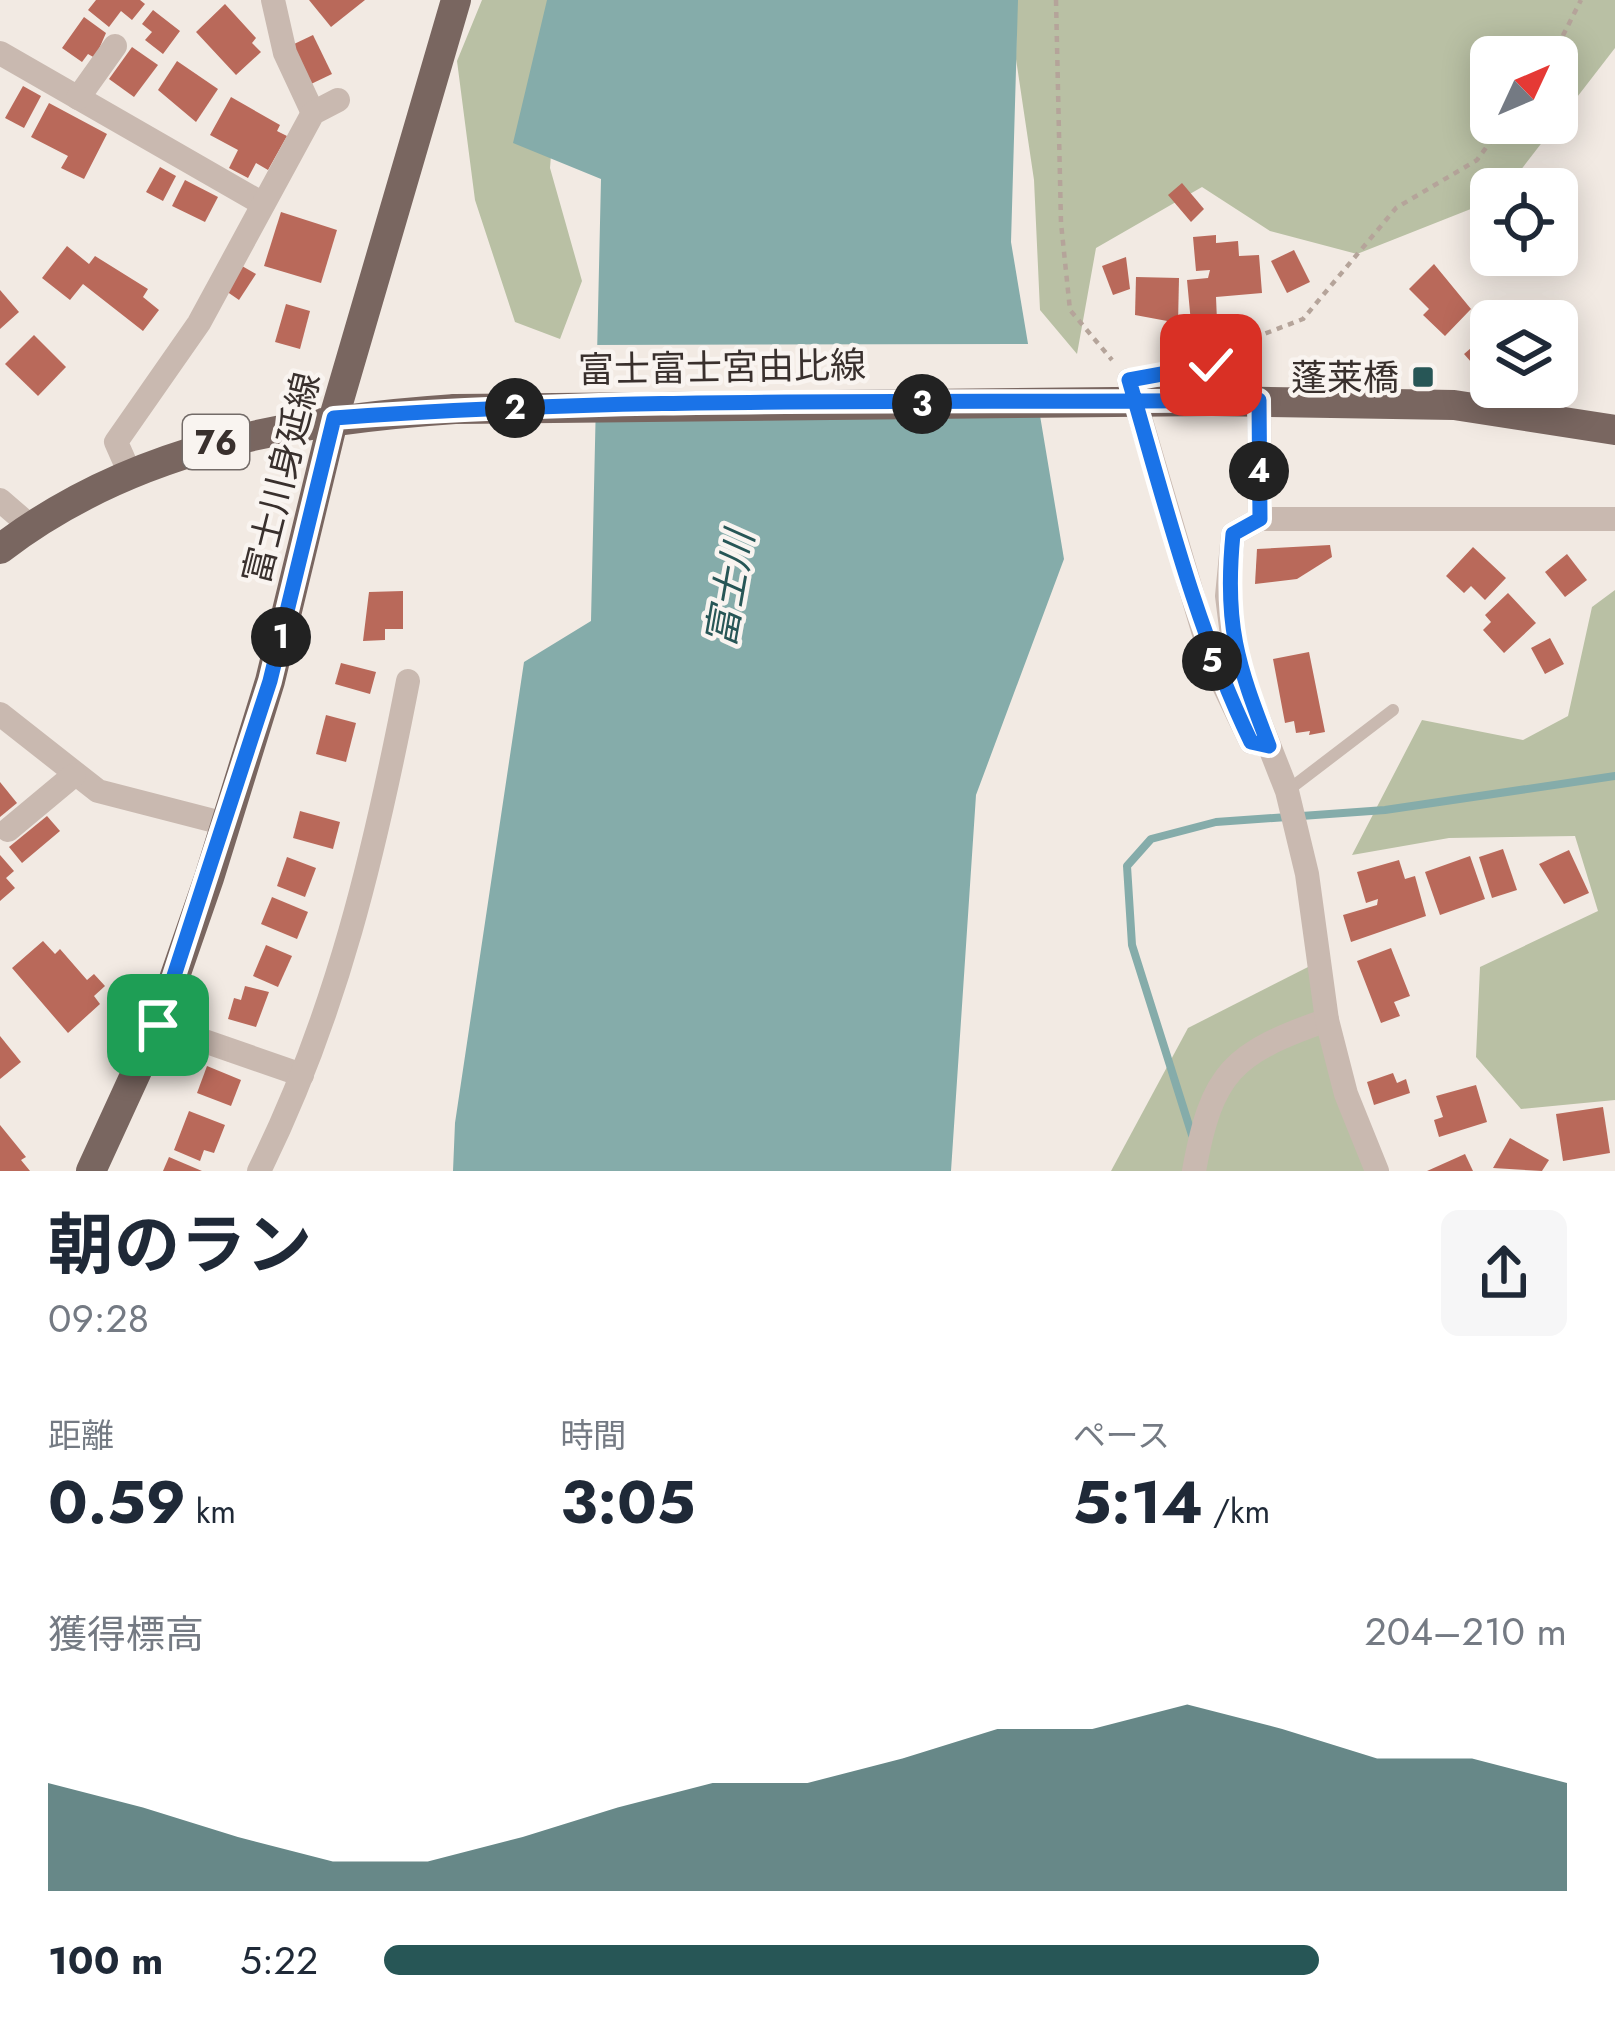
<!DOCTYPE html>
<html lang="ja">
<meta charset="utf-8">
<style>
:root{--surface:#fff;--page:#f6f6f7;--text:#1f2937;--muted:#747a83;--accent:#275656}
body{margin:0;font-family:Jost,"Noto Sans JP",sans-serif;background:var(--page);color:var(--text);height:100vh;display:flex;flex-direction:column;font-size:45px;white-space:nowrap}
*{box-sizing:border-box;margin:0}
p{font-size:39px;color:var(--muted)}
.icon{flex:none;width:66px;height:66px;fill:none;stroke:currentColor;stroke-width:2;stroke-linecap:round;stroke-linejoin:round}
.map{position:relative;height:1171px;overflow:hidden}
.side{display:flex;flex-direction:column;background:var(--surface);flex:1}
.side>*{flex:none}
.needle{width:78px;rotate:46deg}
.buttons{position:absolute;left:1470px;top:36px;display:grid;gap:24px}
.buttons a{display:grid;place-items:center;width:108px;height:108px;border-radius:18px;background:var(--surface);box-shadow:0 6px 30px #0003;font-size:60px}
.pin{position:absolute;display:grid;place-items:center;width:102px;height:102px;color:#fff;margin:-51px;border-radius:24px;box-shadow:0 6px 18px #0006}
.km{position:absolute;width:60px;height:60px;margin:-30px;border-radius:50%;background:#222;color:#fff;font-size:33px;line-height:60px;text-align:center}
.round{display:grid;place-items:center;flex:none;width:126px;height:126px;border-radius:18px;background:var(--page)}
.headline{display:flex;align-items:center;justify-content:space-between;height:204px;padding:0 48px}
h1{font-size:66px;font-weight:700;line-height:90px}
.stats{display:grid;grid-template-columns:repeat(3,1fr);gap:18px;height:204px;padding:12px 48px}
.stats div{display:grid;align-content:center}
.stats b{font-size:60px;font-weight:700}
.stats small{font-size:33px;font-weight:400}
.stats p{font-size:33px}
.chart{height:336px;padding:24px 48px}
.chart p{display:flex;justify-content:space-between}
.chart svg{width:100%;height:216px;margin-top:12px;fill:var(--accent);opacity:.7}
ul{padding:0 48px;list-style:none;font-size:39px}
li{display:grid;grid-template-columns:192px 144px 1fr;align-items:center;height:90px}
li i{height:30px;border-radius:15px;background:var(--accent)}
.map>svg:first-child{display:block}
</style>
<div class="map">
<svg width="1615" height="1171" viewBox="0 0 1615 1171">
<rect width="100%" height="100%" fill="#f2eae3"/>
<g fill="#b9c0a4" fill-rule="evenodd">
<polygon points="482,0 563,0 550,168 582,281 560,339 515,322 475,200 457,61"/>
<path d="M 1017,0 L 1615,0 L 1615,48 L 1506,189 L 1491,189 L 1491,201 L 1357,254 L 1270,231 L 1202,187 L 1096,248 L 1077,354 L 1040,310 L 1034,180 L 1016,59 ZM 1491,57 L 1557,57 L 1557,123 L 1491,123 Z"/>
<polygon points="1615,590 1615,1100 1521,1109 1476,1057 1480,967 1598,911 1575,836 1449,838 1352,855 1422,720 1523,740 1568,716 1592,607"/>
<polygon points="1310,966 1377,1171 1111,1171 1188,1028"/>
</g>
<polygon fill="#85acaa" points="547,0 1018,0 1011,242 1064,559 976,795 951,1171 453,1171 455,1123 524,662 591,621 601,179 513,143"/>
<polygon fill="#f2eae3" points="1034,344 1044,402 589,407 591,345"/>
<g fill="none" stroke-linecap="round" stroke-linejoin="round">
<polyline stroke="#85acaa" stroke-width="8" points="1192,1135 1132,945 1127,866 1151,839 1216,822 1385,810 1615,776"/>
</g>
<g fill="#b9695a">
<polygon points="96,0 140,0 145,4 132,20 121,11 109,27 88,10"/>
<polygon points="309,0 365,0 331,27"/>
<polygon points="225,4 256,38 252,43 261,52 236,75 196,32"/>
<polygon points="153,10 180,31 163,54 145,40 152,32 142,24"/>
<polygon points="84,17 106,33 95,58 88,54 82,62 62,48"/>
<polygon points="313,35 332,74 311,84 292,45"/>
<polygon points="132,47 158,65 134,97 109,79"/>
<polygon points="177,61 218,89 196,122 158,90"/>
<polygon points="23,86 41,96 24,128 5,118"/>
<polygon points="231,97 280,125 277,131 287,136 268,170 256,163 248,178 229,168 238,150 210,135"/>
<polygon points="49,103 107,134 84,179 61,168 68,156 31,137"/>
<polygon points="160,167 176,176 163,201 146,192"/>
<polygon points="185,180 218,197 205,222 172,206"/>
<polygon points="1182,183 1204,209 1191,222 1168,195"/>
<polygon points="281,212 337,230 321,283 264,266"/>
<polygon points="1216,235 1216,243 1238,241 1239,256 1259,255 1262,293 1216,297 1217,321 1191,323 1187,280 1208,278 1210,270 1196,271 1193,237"/>
<polygon points="67,246 89,264 95,256 148,289 143,297 159,310 143,331 83,284 70,300 42,278"/>
<polygon points="1294,250 1310,282 1287,293 1271,261"/>
<polygon points="1126,257 1130,289 1113,295 1102,266"/>
<polygon points="1434,264 1471,309 1445,336 1423,315 1429,309 1409,289"/>
<polygon points="242,266 256,274 239,300 226,291"/>
<polygon points="1136,277 1179,278 1178,323 1135,315"/>
<polygon points="0,290 19,312 0,329"/>
<polygon points="286,304 310,311 300,349 275,342"/>
<polygon points="1491,331 1491,372 1486,366 1479,371 1464,354"/>
<polygon points="34,335 66,367 38,396 5,364"/>
<polygon points="1330,545 1332,557 1297,579 1255,584 1257,549"/>
<polygon points="1473,547 1506,578 1485,600 1471,586 1464,593 1446,576"/>
<polygon points="1567,554 1587,580 1565,597 1545,572"/>
<polygon points="403,591 403,629 385,629 385,640 363,641 369,592"/>
<polygon points="1508,593 1536,623 1504,653 1483,630 1491,622 1485,615"/>
<polygon points="1550,638 1564,664 1545,674 1531,648"/>
<polygon points="1309,652 1325,732 1309,735 1310,731 1296,733 1294,721 1285,723 1273,659"/>
<polygon points="341,663 376,672 370,694 335,684"/>
<polygon points="326,715 356,723 346,762 316,754"/>
<polygon points="0,782 17,803 0,817"/>
<polygon points="300,811 340,822 333,849 293,838"/>
<polygon points="47,816 60,831 22,863 9,847"/>
<polygon points="1503,849 1517,890 1492,898 1479,857"/>
<polygon points="1569,850 1589,893 1564,904 1539,864"/>
<polygon points="0,855 14,871 6,878 15,888 0,901"/>
<polygon points="1470,856 1485,899 1440,915 1425,872"/>
<polygon points="287,857 316,868 305,897 277,886"/>
<polygon points="1399,860 1405,879 1415,876 1426,916 1351,942 1343,915 1377,905 1378,899 1366,903 1357,872"/>
<polygon points="272,897 308,912 297,939 261,924"/>
<polygon points="43,941 55,954 60,949 87,980 94,974 105,986 94,996 100,1004 68,1033 12,968"/>
<polygon points="266,945 292,956 278,987 253,976"/>
<polygon points="1391,948 1410,996 1394,1002 1400,1016 1381,1023 1357,961"/>
<polygon points="245,986 269,992 256,1027 228,1019 234,998 241,1000"/>
<polygon points="0,1036 21,1062 0,1079"/>
<polygon points="207,1066 241,1080 231,1106 197,1093"/>
<polygon points="1393,1073 1397,1083 1406,1079 1410,1093 1374,1105 1367,1082"/>
<polygon points="1476,1085 1487,1122 1439,1137 1434,1120 1443,1117 1436,1096"/>
<polygon points="1603,1107 1610,1153 1563,1161 1556,1114"/>
<polygon points="189,1111 225,1125 214,1153 204,1150 200,1161 174,1150"/>
<polygon points="0,1125 26,1157 21,1160 30,1171 0,1171"/>
<polygon points="1510,1138 1549,1160 1542,1171 1493,1168"/>
<polygon points="1465,1154 1473,1171 1427,1171"/>
<polygon points="169,1157 202,1171 163,1171"/>
</g>
<g fill="none" stroke-linecap="round" stroke-linejoin="round">
<g stroke="#b5a49a" stroke-width="4.5" stroke-dasharray="6 6" stroke-linecap="butt">
<polyline points="1056,0 1061,223 1070,310 1112,360"/>
<polyline points="1552,57 1581,0"/>
<polyline points="1179,371 1212,365 1251,339 1303,319 1396,208 1477,160 1504,123"/>
</g>
<polyline stroke="#c9b9b0" stroke-width="12" points="1287,791 1393,710"/>
<g stroke="#c9b9b0" stroke-width="24">
<polyline points="273,0 285,53 313,113"/>
<polyline points="0,53 263,204"/>
<polyline points="78,98 115,46"/>
<polyline points="1129,380 1212,661 1251,742 1262,744"/>
<polyline points="1259,400 1260,519"/>
<polyline points="131,476 116,442 199,323 313,113 338,100"/>
<polyline points="0,500 30,526"/>
<polyline points="0,714 98,791 226,824"/>
<polyline points="8,830 74,775"/>
<polyline points="158,1025 302,1075"/>
<path d="M 259,1171 C 337,1014 375,851 408,681"/>
<path d="M 1194,1171 C 1212,1071 1233,1053 1327,1020"/>
<polyline points="1377,1171 1346,1094 1327,1020 1307,874 1287,791 1235,659 1227,596 1233,534 1260,519 1615,519"/>
</g>
<g stroke="#796660" stroke-width="30">
<polyline points="1212,401 1454,405 1615,430"/>
<path d="M 0,549 C 133,447 293,420 455,409"/>
<polyline points="91,1171 158,1025 209,878 270,681 334,417 456,0"/>
</g>
<polyline stroke="#796660" stroke-width="30" points="455,409 1212,401"/>
</g>
<g fill="none" stroke-linecap="round" stroke-linejoin="round">
<g stroke="#fff" stroke-width="24">
<path id="route" d="M 158,1025 L 270,681 L 334,418 C 641,395 951,404 1259,400 L 1260,519 L 1233,534 C 1224,625 1237,663 1269,746 L 1251,742 C 1195,626 1165,503 1129,380 L 1211,365"/>
</g>
<use href="#route" stroke="#1a73e8" stroke-width="15"/>
</g>
<rect fill="#275656" stroke="#f9f4f0" stroke-width="4.5" x="1411" y="365" width="24" height="24" rx="6"/>
<g text-anchor="middle" dominant-baseline="central" stroke-width="9" stroke-linejoin="round" paint-order="stroke">
<rect fill="#f9f4f0" stroke="#736b68" stroke-width="3" x="183" y="415" width="66" height="54" rx="9"/>
<g font-size="33" font-weight="bold" fill="#39302d">
<text x="216" y="442">76</text>
</g>
<g font-size="36" fill="#39302d" stroke="#f9f4f0">
<text transform="translate(722 367) rotate(-1)">富士富士宮由比線</text>
<text transform="translate(281 478) rotate(-76)">富士川身延線</text>
</g>
<g font-size="36" fill="#39302d" stroke="#f9f4f0" text-anchor="end">
<text x="1399" y="377">蓬莱橋</text>
</g>
<g font-size="39" font-style="italic" fill="#275656" stroke="#f9f4f0">
<text transform="translate(730 589) rotate(-80)">富士川</text>
</g>
</g>
</svg>
<div class="buttons">
<a><svg class="needle" viewBox="-14 -14 28 28"><path d="M0-13l5 13h-10z" fill="#e53935"/><path d="M0 13l5-13h-10z" fill="#747a83"/></svg></a>
<a><svg class="icon" aria-label="locate" viewBox="0 0 24 24"><circle cx="12" cy="12" r="6"/><path d="M12 2v4M12 18v4M2 12h4M18 12h4"/></svg></a>
<a><svg class="icon" aria-label="layers" viewBox="0 0 24 24"><path d="M12 4l9 5-9 5-9-5zM3 14l9 5 9-5"/></svg></a>
</div>
<div class="pin" style="left:158px;top:1025px;background:#1e9e55"><svg class="icon" aria-label="arrive" viewBox="0 0 24 24"><path d="M6 21V4h12l-3 4 3 4H6"/></svg></div>
<div class="pin" style="left:1211px;top:365px;background:#d93025"><svg class="icon" aria-label="check" viewBox="0 0 24 24"><path d="M5 12l5 5 9-10"/></svg></div>
<b class="km" style="left:281px;top:637px">1</b>
<b class="km" style="left:515px;top:408px">2</b>
<b class="km" style="left:922px;top:404px">3</b>
<b class="km" style="left:1259px;top:471px">4</b>
<b class="km" style="left:1212px;top:661px">5</b>
</div>
<section class="side">
<div class="headline"><div><h1>朝のラン</h1><p>09:28</p></div><a class="round"><svg class="icon" aria-label="share" viewBox="0 0 24 24"><path d="M12 15V3M7 8l5-5 5 5M5 13v7h14v-7"/></svg></a></div>
<div class="stats">
<div><p>距離</p><b>0.59<small> km</small></b></div>
<div><p>時間</p><b>3:05</b></div>
<div><p>ペース</p><b>5:14<small> /km</small></b></div>
</div>
<div class="chart"><p><span>獲得標高</span>204–210 m</p>
<svg viewBox="0 0 160 44" preserveAspectRatio="none"><path d="M0 44V22L10 27L20 33L30 38L40 38L50 33L60 27L70 22L80 22L90 17L100 11L110 11L120 6L130 11L140 17L150 17L160 22V44z"/></svg>
</div>
<ul>
<li><b>100 m</b>5:22<i style="width:79%"></i></li>
</ul>
</section>
